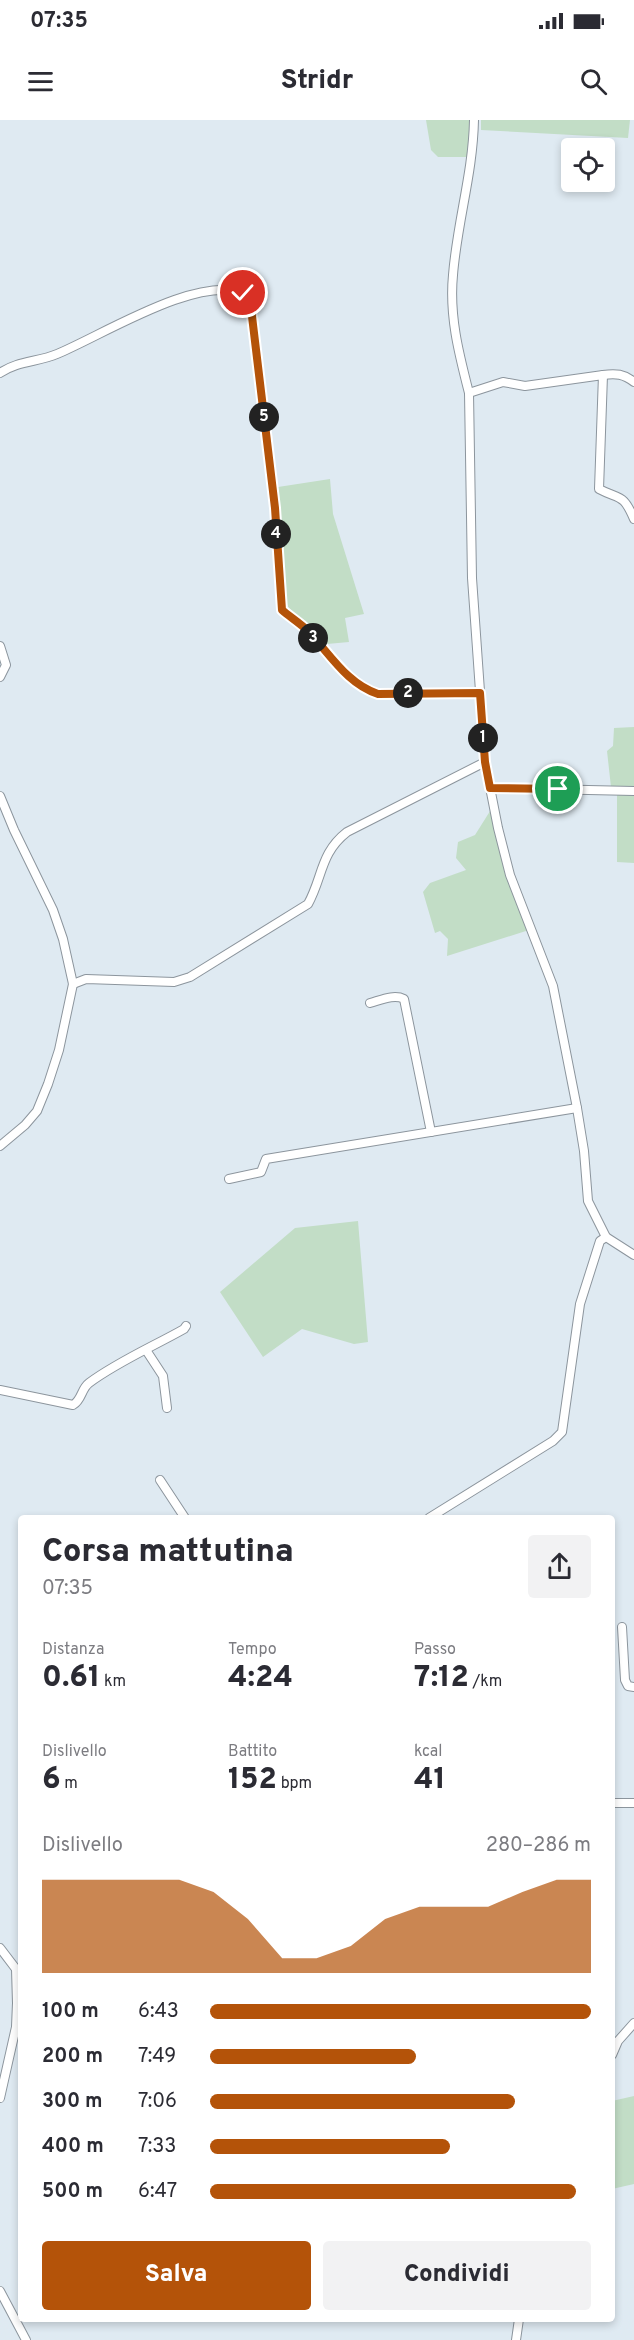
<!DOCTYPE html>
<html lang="it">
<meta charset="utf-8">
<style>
:root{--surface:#fff;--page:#f2f2f3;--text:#2b2b33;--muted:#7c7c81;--accent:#b45309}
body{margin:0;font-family:Overpass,sans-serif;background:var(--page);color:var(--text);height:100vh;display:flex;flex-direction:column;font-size:22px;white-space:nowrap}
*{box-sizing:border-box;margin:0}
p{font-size:20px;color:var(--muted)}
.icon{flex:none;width:33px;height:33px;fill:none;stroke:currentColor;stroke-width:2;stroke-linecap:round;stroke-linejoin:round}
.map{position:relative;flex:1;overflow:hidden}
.drawer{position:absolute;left:18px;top:1395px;width:597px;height:807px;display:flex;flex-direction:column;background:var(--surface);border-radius:6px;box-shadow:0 3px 9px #0003}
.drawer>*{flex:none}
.buttons{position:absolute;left:561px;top:18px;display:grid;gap:12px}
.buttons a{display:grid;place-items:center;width:54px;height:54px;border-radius:6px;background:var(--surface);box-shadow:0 3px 9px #0003;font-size:30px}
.pin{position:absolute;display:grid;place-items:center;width:51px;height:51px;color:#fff;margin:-26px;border:3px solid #fff;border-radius:50%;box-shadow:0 2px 6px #0007}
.km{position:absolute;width:30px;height:30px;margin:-15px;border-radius:50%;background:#222;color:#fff;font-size:16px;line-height:30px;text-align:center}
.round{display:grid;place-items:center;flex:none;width:63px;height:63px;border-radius:6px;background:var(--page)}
.overview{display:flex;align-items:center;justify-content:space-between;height:102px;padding:0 24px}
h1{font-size:33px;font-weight:800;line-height:45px}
.metrics{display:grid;grid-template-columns:repeat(3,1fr);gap:9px;height:102px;padding:6px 24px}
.metrics div{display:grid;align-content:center}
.metrics b{font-size:30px;font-weight:800}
.metrics small{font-size:16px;font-weight:400}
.metrics p{font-size:16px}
.chart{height:168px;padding:12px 24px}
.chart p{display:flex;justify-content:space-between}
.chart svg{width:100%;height:108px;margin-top:6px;fill:var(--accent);opacity:.7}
.cta{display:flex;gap:12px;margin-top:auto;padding:12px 24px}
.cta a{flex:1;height:69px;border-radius:6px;background:var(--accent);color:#fff;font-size:24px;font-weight:800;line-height:69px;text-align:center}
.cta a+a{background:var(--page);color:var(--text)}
ul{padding:0 24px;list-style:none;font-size:20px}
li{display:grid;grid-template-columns:96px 72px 1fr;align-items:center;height:45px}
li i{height:15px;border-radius:8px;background:var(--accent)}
.status{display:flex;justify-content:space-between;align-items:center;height:42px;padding:0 30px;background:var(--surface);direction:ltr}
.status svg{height:16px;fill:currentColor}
header{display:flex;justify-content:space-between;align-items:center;height:78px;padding:0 24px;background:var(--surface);font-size:27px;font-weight:800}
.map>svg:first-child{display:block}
</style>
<div class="status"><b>07:35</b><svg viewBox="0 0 49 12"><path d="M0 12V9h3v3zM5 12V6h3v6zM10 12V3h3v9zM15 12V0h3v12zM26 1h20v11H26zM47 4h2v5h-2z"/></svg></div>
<header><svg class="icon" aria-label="menu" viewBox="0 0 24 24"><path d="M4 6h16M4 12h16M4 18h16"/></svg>Stridr<svg class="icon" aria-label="search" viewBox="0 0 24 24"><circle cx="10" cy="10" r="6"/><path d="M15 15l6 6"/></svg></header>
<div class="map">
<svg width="634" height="2220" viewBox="0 0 634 2220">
<rect width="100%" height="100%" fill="#dfeaf2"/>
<g fill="#c2ddc6">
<polygon points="426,0 471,0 471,37 438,37 431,30"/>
<polygon points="481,0 630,0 628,18 481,10"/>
<polygon points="330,359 333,394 364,494 345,498 349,522 327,524 288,487 284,475 278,367"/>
<polygon points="634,607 634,743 617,742 617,674 611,667 607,631 613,626 614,608"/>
<polygon points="492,688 529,810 447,836 448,819 440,811 435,813 423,772 430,763 466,750 456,738 458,722 475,715"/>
<polygon points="358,1101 368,1222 354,1224 302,1209 263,1237 220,1172 295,1108"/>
<polygon points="634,1976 634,2064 612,2069 612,1981"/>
</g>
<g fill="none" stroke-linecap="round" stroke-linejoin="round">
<g stroke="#8c959d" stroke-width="10">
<g id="minor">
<path d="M 0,253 C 17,241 38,242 57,234 C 101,216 197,155 243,173 L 251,188 L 275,388 L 282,490 C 290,497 300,503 308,511 C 330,534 347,564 378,574 L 480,573"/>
<path d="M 603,255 C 616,253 624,254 634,262"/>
<path d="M 469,273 C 459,234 449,196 453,155 C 457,103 473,53 474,0"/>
<path d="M 634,399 C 623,373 620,380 599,369 L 603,255 L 525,266 L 503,262 L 469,273 L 472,458 L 485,642 L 498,708 L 510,755 L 553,866 L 577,988 L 584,1031 L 588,1081 L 606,1117 L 634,1135"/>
<polyline points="0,526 6,545 0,557"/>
<polyline points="491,668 634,671"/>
<polyline points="0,676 14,710 53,790 63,819 73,864 59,930 48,964 37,991 25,1005 0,1026"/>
<path d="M 73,864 L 86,859 L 174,862 L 190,857 L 308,784 C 323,757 320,733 347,712 L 485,642"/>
<path d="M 370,883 C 381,880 394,874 404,879 L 431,1012"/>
<polyline points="229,1059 261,1052 266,1039 577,988"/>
<polyline points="146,1230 163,1256 167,1288"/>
<path d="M 0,1270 L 73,1285 C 82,1280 81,1269 89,1263 C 117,1242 154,1226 184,1209 L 186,1206"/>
<polyline points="160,1360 185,1398"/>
<polyline points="429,1398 553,1321 562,1312 580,1184 600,1121 606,1117"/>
<polyline points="622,1507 625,1560 628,1566 634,1567"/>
<polyline points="612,1683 634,1683"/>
<polyline points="0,1828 16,1849 17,1883 16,1907 0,1978"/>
<polyline points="612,1935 618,1921 634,1903"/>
<polyline points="0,2171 26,2220"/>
<polyline points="516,2220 519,2199"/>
</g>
</g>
<use href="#minor" stroke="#fff" stroke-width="8"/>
</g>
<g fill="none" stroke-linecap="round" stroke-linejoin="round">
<g stroke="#fff" stroke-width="12">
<path id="route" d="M 243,173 L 251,188 L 275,388 L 282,490 C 290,497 300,503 308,511 C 330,534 347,564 378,574 L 480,573 L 485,642 L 490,668 L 558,669"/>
</g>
<use href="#route" stroke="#b45309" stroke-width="8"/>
</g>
</svg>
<div class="buttons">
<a><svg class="icon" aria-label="locate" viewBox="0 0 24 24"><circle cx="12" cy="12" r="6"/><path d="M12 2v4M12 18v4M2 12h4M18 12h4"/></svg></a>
</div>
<div class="pin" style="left:558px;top:669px;background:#1e9e55"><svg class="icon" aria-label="arrive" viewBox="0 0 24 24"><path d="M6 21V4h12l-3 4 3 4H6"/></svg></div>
<div class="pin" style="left:243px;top:173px;background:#d93025"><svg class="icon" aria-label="check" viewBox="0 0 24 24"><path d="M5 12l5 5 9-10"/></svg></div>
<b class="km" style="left:483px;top:618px">1</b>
<b class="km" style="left:408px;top:573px">2</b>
<b class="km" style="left:313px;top:518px">3</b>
<b class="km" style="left:276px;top:414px">4</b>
<b class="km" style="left:264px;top:297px">5</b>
<section class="drawer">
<div class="overview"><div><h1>Corsa mattutina</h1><p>07:35</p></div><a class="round"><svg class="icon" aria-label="share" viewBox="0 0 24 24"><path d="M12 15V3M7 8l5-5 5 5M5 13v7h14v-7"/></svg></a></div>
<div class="metrics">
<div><p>Distanza</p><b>0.61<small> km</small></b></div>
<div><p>Tempo</p><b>4:24</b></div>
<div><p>Passo</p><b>7:12<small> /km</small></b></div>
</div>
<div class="metrics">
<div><p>Dislivello</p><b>6<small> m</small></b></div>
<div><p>Battito</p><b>152<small> bpm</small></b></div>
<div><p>kcal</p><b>41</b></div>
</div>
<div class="chart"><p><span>Dislivello</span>280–286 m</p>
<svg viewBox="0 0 160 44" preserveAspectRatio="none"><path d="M0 44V6L10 6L20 6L30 6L40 6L50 11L60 22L70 38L80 38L90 33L100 22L110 17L120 17L130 17L140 11L150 6L160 6V44z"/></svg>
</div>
<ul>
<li><b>100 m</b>6:43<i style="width:100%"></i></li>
<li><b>200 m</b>7:49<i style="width:54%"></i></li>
<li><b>300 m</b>7:06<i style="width:80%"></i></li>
<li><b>400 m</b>7:33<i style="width:63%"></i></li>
<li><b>500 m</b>6:47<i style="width:96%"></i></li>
</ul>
<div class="cta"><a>Salva</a><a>Condividi</a></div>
</section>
</div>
